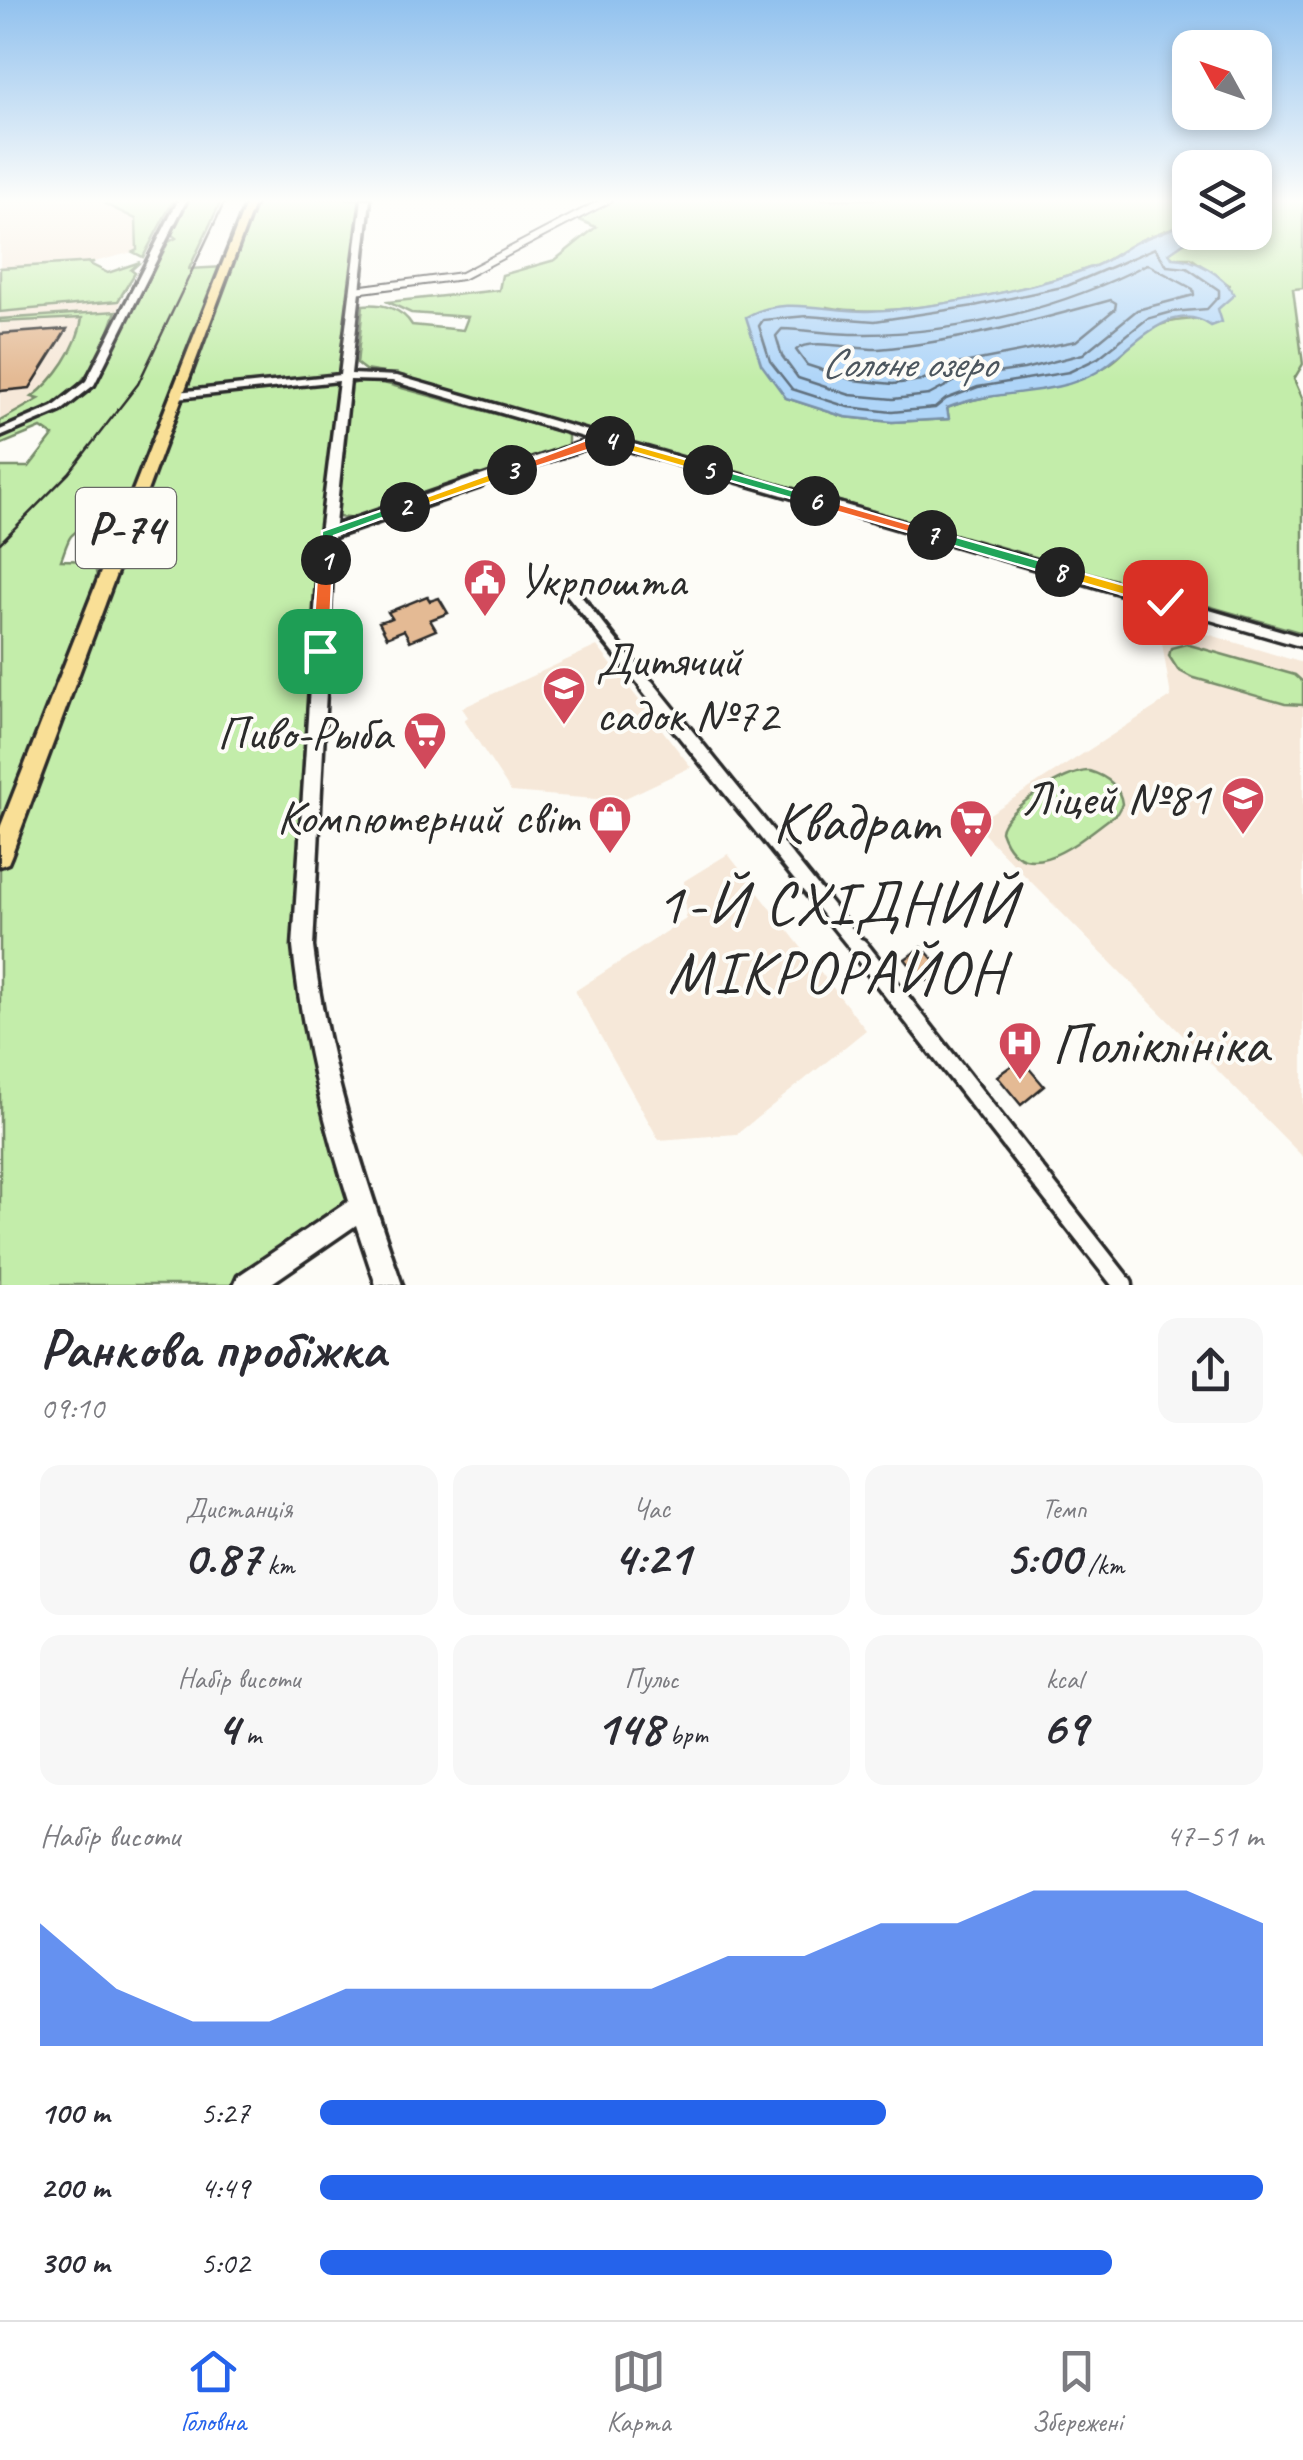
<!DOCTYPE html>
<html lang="uk">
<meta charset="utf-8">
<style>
:root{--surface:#fff;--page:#f7f7f7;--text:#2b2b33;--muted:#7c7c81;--line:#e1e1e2;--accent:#2563eb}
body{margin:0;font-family:Caveat,sans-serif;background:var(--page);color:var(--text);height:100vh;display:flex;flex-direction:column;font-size:38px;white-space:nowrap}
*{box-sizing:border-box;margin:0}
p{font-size:32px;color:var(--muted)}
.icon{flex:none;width:55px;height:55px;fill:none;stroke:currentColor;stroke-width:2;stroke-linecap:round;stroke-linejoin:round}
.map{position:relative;height:1285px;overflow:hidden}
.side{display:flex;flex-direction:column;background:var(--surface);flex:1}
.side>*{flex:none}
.needle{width:65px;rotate:310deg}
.fabs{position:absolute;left:1172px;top:30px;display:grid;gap:20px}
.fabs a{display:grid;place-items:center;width:100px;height:100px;border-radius:20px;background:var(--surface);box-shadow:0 5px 15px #0003;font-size:50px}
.pin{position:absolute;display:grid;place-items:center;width:85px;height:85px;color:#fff;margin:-42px;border-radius:20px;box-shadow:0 5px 15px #0006}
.km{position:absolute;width:50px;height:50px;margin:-25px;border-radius:50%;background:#222;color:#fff;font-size:28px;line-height:50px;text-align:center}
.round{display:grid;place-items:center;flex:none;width:105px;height:105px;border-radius:20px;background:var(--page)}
.summary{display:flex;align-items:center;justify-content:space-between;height:170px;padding:0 40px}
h1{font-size:55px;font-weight:700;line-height:75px}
.stats{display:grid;grid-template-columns:repeat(3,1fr);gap:15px;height:170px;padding:10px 40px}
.stats div{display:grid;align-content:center;border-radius:20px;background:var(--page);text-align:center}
.stats b{font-size:50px;font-weight:700}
.stats small{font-size:28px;font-weight:400}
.stats p{font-size:28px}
.chart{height:280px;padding:20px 40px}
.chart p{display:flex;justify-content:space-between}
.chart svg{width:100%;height:180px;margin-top:10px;fill:var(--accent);opacity:.7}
ul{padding:0 40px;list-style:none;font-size:32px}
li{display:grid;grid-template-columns:160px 120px 1fr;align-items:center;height:75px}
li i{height:25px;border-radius:12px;background:var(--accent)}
.tab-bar{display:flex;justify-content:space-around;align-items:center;height:140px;border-top:2px solid var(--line);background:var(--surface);font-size:28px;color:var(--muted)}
.tab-bar a{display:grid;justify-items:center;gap:5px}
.tab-bar .active{color:var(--accent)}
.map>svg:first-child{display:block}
</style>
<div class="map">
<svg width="1303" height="1285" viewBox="0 0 1303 1285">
<rect width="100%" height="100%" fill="#fdfcf7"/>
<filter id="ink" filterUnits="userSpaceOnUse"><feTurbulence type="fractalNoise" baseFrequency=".01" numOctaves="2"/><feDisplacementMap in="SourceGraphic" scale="20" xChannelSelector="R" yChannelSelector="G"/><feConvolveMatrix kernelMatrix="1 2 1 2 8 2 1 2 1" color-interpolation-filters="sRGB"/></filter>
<g filter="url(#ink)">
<g fill="#f6e8d9">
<polygon points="0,199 109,199 106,204 136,219 137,251 94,262 0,268"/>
<polygon points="122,299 110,333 80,389 0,431 0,312"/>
<polygon points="1158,619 1303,663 1303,1157 974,824 1171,697"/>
<polygon points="597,646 691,767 619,801 511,792 464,720 468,717 462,708"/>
<polygon points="728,854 866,1030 737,1134 659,1140 575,991 686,919 684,881"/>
</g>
<g fill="#c3edaa" stroke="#778c6a" stroke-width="2.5" fill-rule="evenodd">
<polygon points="109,199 174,199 143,257 133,252 137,250 136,219 105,204"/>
<path d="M 188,199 L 222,199 L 189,269 L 225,267 L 252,199 L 366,199 L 341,386 L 303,947 L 362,1206 L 247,1285 L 0,1285 L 0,467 L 29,467 L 53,436 L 41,428 L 0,445 L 0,438 L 59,412 L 96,383 L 165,244 L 176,238 L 171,234 ZM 138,496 L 109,577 L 97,577 L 94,561 L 61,560 C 64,553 67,541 71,536 C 77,529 131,498 138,496 Z"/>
<path d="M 609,199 L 1190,199 L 1190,217 C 1172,232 1154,232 1135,243 C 1121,250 1110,260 1095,266 C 1030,290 893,321 827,307 L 786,398 L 845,417 L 892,422 L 949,419 L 947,408 C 987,392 1032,394 1074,381 C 1087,377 1105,368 1115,360 C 1127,351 1136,336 1149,330 C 1190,308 1205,337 1229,285 L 1191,258 L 1172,258 L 1169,252 L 1198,233 L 1255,232 L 1255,199 L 1303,199 L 1303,288 L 1293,289 L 1303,364 L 1294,379 L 1303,400 L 1303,633 L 396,375 L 365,370 L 357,364 L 363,305 C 381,303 402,308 412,325 L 463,330 L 468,317 L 411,313 L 388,302 L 499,290 L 502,275 L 555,260 L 596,227 L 575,218 Z"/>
<polygon points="94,262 90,264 108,273 140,262 131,270 135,273 118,301 0,312 0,268"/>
<path d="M 116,311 C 93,384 71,400 0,430 L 0,421 L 39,399 L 32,397 C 55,380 78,347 82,318 L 0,322 L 0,319 Z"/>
<polygon points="369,379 568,434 568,447 359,519 337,517 349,391 352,384"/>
<polygon points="1186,644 1295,675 1303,682 1303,705 1285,704 1191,677 1178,670 1169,656 1171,648"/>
<path d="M 1089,771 C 1106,776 1120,785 1122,804 L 1117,813 C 1086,835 1023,896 1001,831 C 1002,810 1067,770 1089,771 Z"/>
</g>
<path fill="#afd5f8" stroke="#7a91a6" stroke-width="2.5" d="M 1190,217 L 1190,232 L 1198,233 L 1169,253 L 1172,258 C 1194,258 1224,274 1234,295 L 1218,309 L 1222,322 L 1211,326 C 1169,296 1129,354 1097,372 C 1053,398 994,388 947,408 L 949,419 L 892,422 L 845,417 L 786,398 L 761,364 L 746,317 C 783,295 828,312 868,311 C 934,309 1034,289 1095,266 C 1110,260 1122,250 1135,243 C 1155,233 1172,232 1190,217 Z"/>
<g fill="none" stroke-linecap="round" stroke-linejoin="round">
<g stroke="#606f7d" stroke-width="2.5">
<polygon points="1155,248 1167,266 1187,268 1219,290 1219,296 1207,309 1172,312 1147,319 1098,358 1069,372 978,387 946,399 935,408 892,412 848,407 792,389 770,361 759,326 763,320 807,316 875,321 974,306 1067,286"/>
<path d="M 1147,264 L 1193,289 L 1194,295 L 1137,310 L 1083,354 L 1024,369 L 961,378 L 929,395 L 893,399 L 850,395 L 798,378 L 782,356 L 776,336 L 782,329 C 810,330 838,335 866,334 C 961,333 1063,308 1147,264 Z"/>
<path d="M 1111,300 L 1116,303 L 1115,309 L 1076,341 L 958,364 L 922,380 L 893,384 L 853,380 L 807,365 L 796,350 C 808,337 858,350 878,349 C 957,342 1035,321 1111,300 Z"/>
</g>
</g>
<g fill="#e4ba94" stroke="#2b2b2b" stroke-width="2.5">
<polygon points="67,329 30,388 0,391 0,334"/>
<polygon points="427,596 430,601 439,598 448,613 430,620 436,630 410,641 404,630 387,637 379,622 392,618 388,612"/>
<polygon points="922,947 943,970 929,981 922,980 905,959"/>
<polygon points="1021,1059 1044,1086 1021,1105 997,1076"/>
</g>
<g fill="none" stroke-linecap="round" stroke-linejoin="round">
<g stroke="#2b2b2b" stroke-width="10">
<polyline id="street-far4" points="355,290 462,276 609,199"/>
</g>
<g stroke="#2b2b2b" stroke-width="14">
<polyline id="street-far3" points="471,484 602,439"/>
</g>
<g stroke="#2b2b2b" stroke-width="18">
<g id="street-far2">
<polyline points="327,534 478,482"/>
<polyline points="568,588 649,689"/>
</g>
</g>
<g stroke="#2b2b2b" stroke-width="21">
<polyline id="street-far1" points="647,686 861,951"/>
</g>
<g stroke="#2b2b2b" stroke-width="25">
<polyline id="street" points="859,948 1123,1285"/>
</g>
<g stroke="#2b2b2b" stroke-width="7">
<g id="secondary">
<polygon points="179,199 187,199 94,385 61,411 0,437 0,430 53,407 86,381"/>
<path d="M 362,199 L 370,199 L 351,374 L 397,376 L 1303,637 L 1303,647 L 392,381 L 350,380 L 334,534 L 313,947 C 327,1064 364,1174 402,1285 L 376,1285 L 356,1225 L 269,1285 L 234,1285 L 238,1276 L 349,1201 C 322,1117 302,1034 293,947 L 320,534 L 339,381 L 177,398 L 172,395 L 177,392 L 340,375 Z"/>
</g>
</g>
<g stroke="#2b2b2b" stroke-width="7">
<polygon id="primary" points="248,199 256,199 11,856 8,863 0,866 0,828"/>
</g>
<use href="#street-far4" stroke="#fdfcf7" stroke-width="6"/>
<use href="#street-far3" stroke="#fdfcf7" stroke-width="9"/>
<use href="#street-far2" stroke="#fdfcf7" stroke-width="10"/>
<use href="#street-far1" stroke="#fdfcf7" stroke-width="14"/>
<use href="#street" stroke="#fdfcf7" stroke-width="18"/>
<use href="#secondary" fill="#fdfcf7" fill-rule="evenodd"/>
<use href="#primary" fill="#f9df96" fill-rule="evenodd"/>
<polyline stroke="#2b2b2b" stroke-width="2.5" points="0,543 69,473 138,384 226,199"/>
</g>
</g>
<linearGradient id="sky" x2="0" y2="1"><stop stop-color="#91c1ee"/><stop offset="0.53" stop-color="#fefefb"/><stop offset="1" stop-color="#fefefb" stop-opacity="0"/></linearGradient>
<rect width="1303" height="379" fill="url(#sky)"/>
<polygon fill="#f0652b" stroke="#fff" stroke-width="2.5" points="326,555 333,560 329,651 320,657 312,651 318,560"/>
<polygon fill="#22a559" stroke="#fff" stroke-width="2.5" points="400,504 412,507 334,536 333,560 320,563 322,531"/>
<polygon fill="#f5b400" stroke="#fff" stroke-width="2.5" points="512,466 517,467 517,473 410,510 398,507"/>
<polygon fill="#f0652b" stroke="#fff" stroke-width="2.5" points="597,436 616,441 517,473 506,470"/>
<polygon fill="#f5b400" stroke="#fff" stroke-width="2.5" points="610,438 713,467 714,470 708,474 605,444 605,439"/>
<polygon fill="#22a559" stroke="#fff" stroke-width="2.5" points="708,466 820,498 822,501 815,505 703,473 703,467"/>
<polygon fill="#f0652b" stroke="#fff" stroke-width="2.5" points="815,497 937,532 939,535 932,539 810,504 808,501"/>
<polygon fill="#22a559" stroke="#fff" stroke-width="2.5" points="932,530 1066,568 1068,572 1060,577 927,538 927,532"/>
<polygon fill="#f5b400" stroke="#fff" stroke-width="2.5" points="1060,567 1170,598 1173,602 1165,607 1055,575 1055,568"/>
<defs>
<g id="civic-pin" transform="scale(2.25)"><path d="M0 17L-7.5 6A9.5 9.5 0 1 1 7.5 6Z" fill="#d1495b" stroke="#fdfcf7"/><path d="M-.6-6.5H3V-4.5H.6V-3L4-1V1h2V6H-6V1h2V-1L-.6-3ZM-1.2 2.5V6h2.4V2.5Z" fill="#fff"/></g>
<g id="school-pin" transform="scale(2.25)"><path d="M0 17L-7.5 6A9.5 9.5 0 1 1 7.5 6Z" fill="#d1495b" stroke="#fdfcf7"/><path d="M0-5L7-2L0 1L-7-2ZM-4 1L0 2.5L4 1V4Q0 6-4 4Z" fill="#fff"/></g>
<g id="supermarket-pin" transform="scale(2.25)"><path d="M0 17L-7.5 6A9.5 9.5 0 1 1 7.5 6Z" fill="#d1495b" stroke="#fdfcf7"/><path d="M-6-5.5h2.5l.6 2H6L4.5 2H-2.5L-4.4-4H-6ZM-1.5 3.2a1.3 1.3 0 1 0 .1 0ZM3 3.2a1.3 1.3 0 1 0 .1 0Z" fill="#fff"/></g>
<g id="shop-pin" transform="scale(2.25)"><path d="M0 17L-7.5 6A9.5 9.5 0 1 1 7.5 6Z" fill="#d1495b" stroke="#fdfcf7"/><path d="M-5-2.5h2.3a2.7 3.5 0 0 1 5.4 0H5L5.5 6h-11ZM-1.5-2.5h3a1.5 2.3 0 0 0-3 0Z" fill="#fff"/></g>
<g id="hospital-pin" transform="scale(2.25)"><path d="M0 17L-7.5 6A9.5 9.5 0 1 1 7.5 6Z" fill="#d1495b" stroke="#fdfcf7"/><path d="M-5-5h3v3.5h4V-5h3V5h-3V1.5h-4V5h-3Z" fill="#fff"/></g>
</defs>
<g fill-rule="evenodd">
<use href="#civic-pin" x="485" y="580"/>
<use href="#school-pin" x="564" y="688"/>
<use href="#supermarket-pin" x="425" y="733"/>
<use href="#school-pin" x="1243" y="798"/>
<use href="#shop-pin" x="610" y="817"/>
<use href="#supermarket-pin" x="971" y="821"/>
<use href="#hospital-pin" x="1020" y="1043"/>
</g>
<g text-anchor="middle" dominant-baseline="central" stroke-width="8" stroke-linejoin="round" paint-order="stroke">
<g font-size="42" font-style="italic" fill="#4c565e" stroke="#fdfcf7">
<text x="908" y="363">Солоне озеро</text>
</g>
<rect fill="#fdfcf7" stroke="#6a6a68" stroke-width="2.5" x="76" y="488" width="100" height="80" rx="8"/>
<g font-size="45" font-weight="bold" fill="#2b2b2b">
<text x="126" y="528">Р-74</text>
</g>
<g font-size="48" fill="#2b2b2b" stroke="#fdfcf7" text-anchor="end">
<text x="518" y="580" text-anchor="start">Укрпошта</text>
<text x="596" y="660" text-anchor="start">Дитячий<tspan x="596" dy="55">садок №72</tspan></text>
<text x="392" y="733">Пиво-Рыба</text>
<text x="1210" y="798">Ліцей №81</text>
<text x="578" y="817">Компютерний світ</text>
</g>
<g font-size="58" fill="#2b2b2b" stroke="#fdfcf7" text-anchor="end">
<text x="938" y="821">Квадрат</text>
<text x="1052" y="1043" text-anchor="start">Поліклініка</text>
</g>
<g font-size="60" letter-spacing="2.5" fill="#2b2b2b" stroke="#fdfcf7">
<text x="837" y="903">1-Й СХІДНИЙ<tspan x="837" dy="69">МІКРОРАЙОН</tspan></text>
</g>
</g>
</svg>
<div class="fabs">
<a><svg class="needle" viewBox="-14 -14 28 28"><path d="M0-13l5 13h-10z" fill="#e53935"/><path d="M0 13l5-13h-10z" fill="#7c7c81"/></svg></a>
<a><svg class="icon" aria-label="layers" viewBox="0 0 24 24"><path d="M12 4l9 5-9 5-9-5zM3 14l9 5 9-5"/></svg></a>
</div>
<div class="pin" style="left:320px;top:651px;background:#1e9e55"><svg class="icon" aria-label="arrive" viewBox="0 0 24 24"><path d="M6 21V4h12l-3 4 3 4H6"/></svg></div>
<div class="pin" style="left:1165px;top:602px;background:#d93025"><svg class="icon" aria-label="check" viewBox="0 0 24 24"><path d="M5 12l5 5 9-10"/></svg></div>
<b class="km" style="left:326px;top:560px">1</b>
<b class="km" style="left:405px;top:507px">2</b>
<b class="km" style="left:512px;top:470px">3</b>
<b class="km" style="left:610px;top:441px">4</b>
<b class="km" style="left:708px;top:470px">5</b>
<b class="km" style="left:815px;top:501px">6</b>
<b class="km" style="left:932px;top:535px">7</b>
<b class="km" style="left:1060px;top:572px">8</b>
</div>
<section class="side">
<div class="summary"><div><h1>Ранкова пробіжка</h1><p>09:10</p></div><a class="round"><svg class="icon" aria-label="share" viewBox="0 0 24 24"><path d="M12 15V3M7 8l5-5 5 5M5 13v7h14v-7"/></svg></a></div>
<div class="stats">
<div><p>Дистанція</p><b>0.87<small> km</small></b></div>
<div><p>Час</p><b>4:21</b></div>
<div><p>Темп</p><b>5:00<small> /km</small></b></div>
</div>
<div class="stats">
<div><p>Набір висоти</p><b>4<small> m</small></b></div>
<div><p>Пульс</p><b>148<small> bpm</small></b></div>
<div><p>kcal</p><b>69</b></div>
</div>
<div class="chart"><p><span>Набір висоти</span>47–51 m</p>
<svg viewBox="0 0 160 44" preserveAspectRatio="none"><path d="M0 44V14L10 30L20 38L30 38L40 30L50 30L60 30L70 30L80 30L90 22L100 22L110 14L120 14L130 6L140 6L150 6L160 14V44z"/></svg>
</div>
<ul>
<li><b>100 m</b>5:27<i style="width:60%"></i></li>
<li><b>200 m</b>4:49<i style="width:100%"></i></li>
<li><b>300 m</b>5:02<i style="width:84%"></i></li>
</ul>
</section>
<nav class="tab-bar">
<a class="active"><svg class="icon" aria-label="home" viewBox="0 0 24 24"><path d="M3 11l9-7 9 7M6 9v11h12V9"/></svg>Головна</a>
<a><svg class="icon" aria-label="map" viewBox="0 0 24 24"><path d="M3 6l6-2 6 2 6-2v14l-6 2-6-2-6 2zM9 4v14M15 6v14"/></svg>Карта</a>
<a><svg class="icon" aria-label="saved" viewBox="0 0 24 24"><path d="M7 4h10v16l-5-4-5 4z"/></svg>Збережені</a>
</nav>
